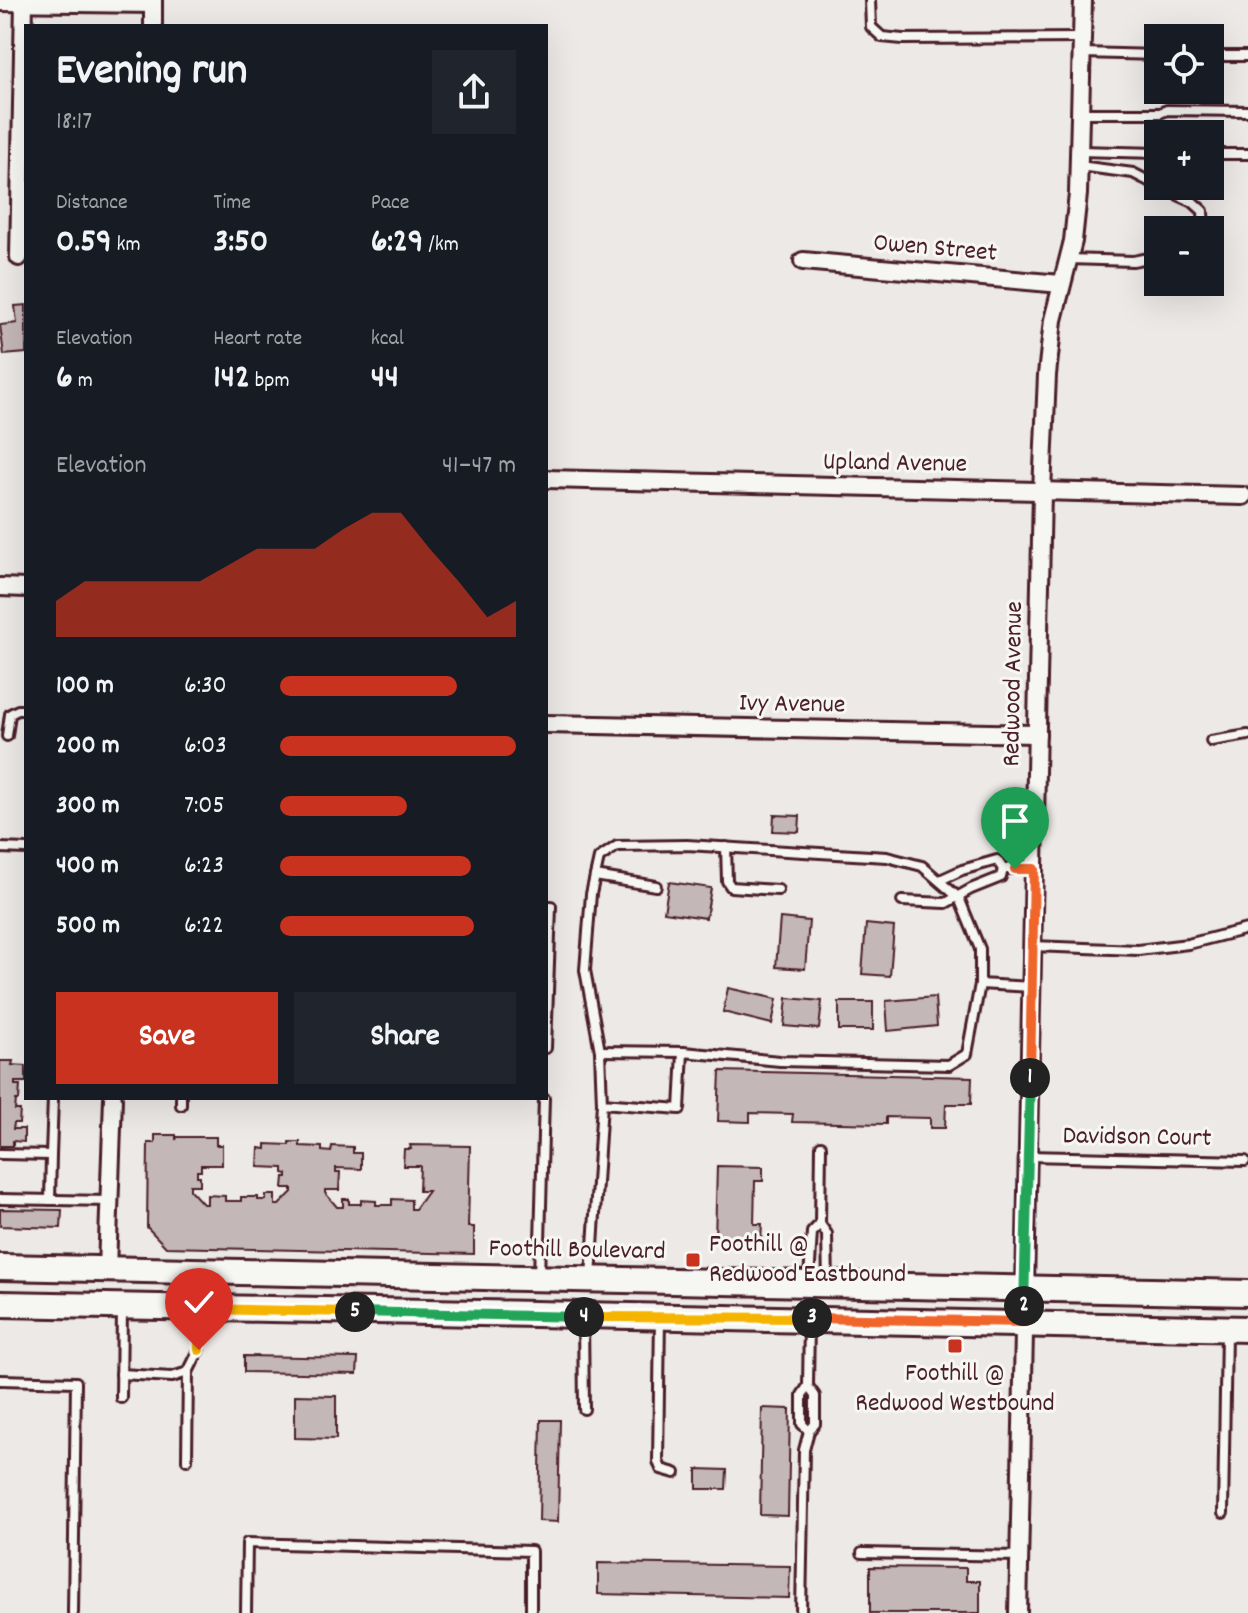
<!DOCTYPE html>
<meta charset="utf-8">
<style>
:root{--surface:#171b24;--page:#20242c;--text:#f1f3f6;--muted:#9ea1a6;--accent:#c8321e}
body{margin:0;font-family:Dekko,sans-serif;background:var(--page);color:var(--text);height:100vh;display:flex;flex-direction:column;font-size:30px;white-space:nowrap}
*{box-sizing:border-box;margin:0}
p{font-size:26px;color:var(--muted)}
.icon{flex:none;width:44px;height:44px;fill:none;stroke:currentColor;stroke-width:2;stroke-linecap:round;stroke-linejoin:round}
.map{position:relative;flex:1;overflow:hidden}
.drawer{position:absolute;left:24px;top:24px;width:524px;height:1076px;display:flex;flex-direction:column;background:var(--surface);border-radius:0px;box-shadow:0 8px 32px #0002}
.drawer>*{flex:none}
.buttons{position:absolute;left:1144px;top:24px;display:grid;gap:16px}
.buttons a{display:grid;place-items:center;width:80px;height:80px;border-radius:0px;background:var(--surface);box-shadow:0 8px 32px #0002;font-size:40px}
.pin{position:absolute;display:grid;place-items:center;width:68px;height:68px;color:#fff;margin:-82px -34px;border-radius:50% 50% 50% 0;rotate:-45deg;box-shadow:0 0 8px #0007}
.pin .icon{rotate:45deg}
.km{position:absolute;width:40px;height:40px;margin:-20px;border-radius:50%;background:#222;color:#fff;font-size:22px;line-height:40px;text-align:center}
.round{display:grid;place-items:center;flex:none;width:84px;height:84px;border-radius:0px;background:var(--page)}
.head{display:flex;align-items:center;justify-content:space-between;height:136px;padding:0 32px}
h1{font-size:44px;font-weight:700;line-height:60px}
.stats{display:grid;grid-template-columns:repeat(3,1fr);gap:12px;height:136px;padding:8px 32px}
.stats div{display:grid;align-content:center}
.stats b{font-size:34px;font-weight:700}
.stats small{font-size:22px;font-weight:400}
.stats p{font-size:22px}
.chart{height:224px;padding:16px 32px}
.chart p{display:flex;justify-content:space-between}
.chart svg{width:100%;height:144px;margin-top:8px;fill:var(--accent);opacity:.7}
.cta{display:flex;gap:16px;margin-top:auto;padding:16px 32px}
.cta a{flex:1;height:92px;border-radius:0px;background:var(--accent);color:#fff;font-size:32px;font-weight:700;line-height:92px;text-align:center}
.cta a+a{background:var(--page);color:var(--text)}
ul{padding:0 32px;list-style:none;font-size:26px}
li{display:grid;grid-template-columns:128px 96px 1fr;align-items:center;height:60px}
li i{height:20px;border-radius:10px;background:var(--accent)}
.map>svg:first-child{display:block}
</style>
<div class="map">
<svg width="1248" height="1613" viewBox="0 0 1248 1613">
<rect width="100%" height="100%" fill="#ece9e6"/>
<filter id="ink" filterUnits="userSpaceOnUse"><feTurbulence type="fractalNoise" baseFrequency=".0125" numOctaves="2"/><feDisplacementMap in="SourceGraphic" scale="16" xChannelSelector="R" yChannelSelector="G"/><feConvolveMatrix kernelMatrix="1 2 1 2 8 2 1 2 1" color-interpolation-filters="sRGB"/></filter>
<g filter="url(#ink)">
<g fill="#c4b7b7" stroke="#4a1f2b" stroke-width="2">
<polygon points="26,305 26,353 4,355 0,325 17,323 15,306"/>
<polygon points="774,815 800,816 799,832 773,831"/>
<polygon points="669,882 711,888 706,918 664,912"/>
<polygon points="780,918 809,921 805,969 776,967"/>
<polygon points="866,924 894,927 890,976 862,974"/>
<polygon points="728,988 777,999 772,1024 723,1012"/>
<polygon points="935,997 937,1026 888,1031 886,1001"/>
<polygon points="787,998 822,1001 819,1029 784,1026"/>
<rect x="839" y="1002" width="34" height="28"/>
<polygon points="0,1061 13,1061 12,1065 26,1066 26,1082 15,1082 15,1085 20,1085 19,1100 16,1100 15,1110 20,1110 19,1123 14,1123 13,1129 24,1129 24,1142 13,1141 13,1146 0,1146"/>
<polygon points="720,1071 972,1077 971,1104 946,1104 945,1128 930,1128 930,1118 886,1117 886,1124 792,1122 793,1114 750,1113 750,1122 718,1121"/>
<polygon points="155,1135 176,1135 176,1140 177,1137 216,1137 216,1145 222,1145 222,1165 201,1165 201,1171 197,1171 197,1176 200,1176 200,1185 190,1185 190,1190 203,1204 207,1204 207,1195 225,1196 225,1201 241,1201 241,1197 258,1197 258,1200 266,1200 266,1195 275,1195 275,1205 279,1205 292,1192 292,1188 283,1188 284,1177 287,1177 287,1174 283,1173 283,1168 258,1167 259,1148 266,1149 266,1144 289,1145 289,1142 300,1142 300,1146 322,1147 322,1151 331,1152 332,1146 353,1147 353,1153 361,1153 361,1169 336,1168 336,1172 340,1172 339,1190 325,1190 325,1193 337,1207 343,1207 343,1199 349,1199 349,1204 361,1204 361,1200 376,1201 376,1205 392,1205 392,1199 411,1200 411,1209 415,1209 428,1191 419,1191 420,1166 403,1166 404,1149 411,1149 410,1145 470,1146 468,1227 474,1227 474,1254 166,1247 147,1227 148,1143 155,1143"/>
<polygon points="717,1166 763,1167 763,1181 755,1181 754,1224 762,1224 761,1241 715,1240"/>
<polygon points="0,1209 62,1210 61,1228 0,1226"/>
<polygon points="244,1356 358,1358 357,1374 244,1372"/>
<polygon points="295,1395 336,1396 336,1439 295,1438"/>
<polygon points="762,1408 790,1409 788,1516 760,1515"/>
<polygon points="541,1420 560,1420 558,1522 539,1521"/>
<polygon points="697,1469 727,1470 726,1489 697,1489"/>
<polygon points="598,1563 790,1566 789,1598 598,1594"/>
<polygon points="870,1567 966,1568 966,1581 980,1581 980,1613 870,1613"/>
</g>
<g fill="none" stroke-linecap="round" stroke-linejoin="round">
<g stroke="#4a1f2b" stroke-width="14">
<g id="lane">
<polyline points="870,0 871,27 882,37 903,39 1081,38"/>
<polyline points="1082,53 1158,55"/>
<polyline points="1210,56 1248,56"/>
<polyline points="1080,113 1160,113 1167,110 1248,111"/>
<polyline points="1079,151 1158,153"/>
<polyline points="1210,154 1248,154"/>
<polyline points="1079,166 1133,173 1158,186"/>
<polyline points="1158,186 1193,202 1203,211 1204,230"/>
<polyline points="1069,259 1133,261 1158,256"/>
<polyline points="7,736 10,714 18,710 26,710"/>
<polyline points="1211,741 1248,735"/>
<polyline points="726,847 727,881 731,887 778,890"/>
<polyline points="0,848 26,849"/>
<polyline points="595,876 656,886"/>
<polyline points="940,880 962,870 997,860 1003,869 1034,869"/>
<polyline points="902,901 946,903 971,889 1001,877 1003,869"/>
<polyline points="546,906 551,906 546,1048"/>
<polyline points="1032,946 1138,950 1188,944 1247,929"/>
<polyline points="980,984 1031,987"/>
<polyline points="600,1051 683,1052"/>
<polyline points="181,1105 181,1098"/>
<polyline points="821,1146 820,1224 827,1234 828,1283"/>
<polyline points="0,1154 51,1155 53,1098"/>
<polyline points="1028,1156 1245,1161"/>
<polyline points="0,1199 109,1201"/>
<polyline points="50,1200 51,1155"/>
<polyline points="539,1277 544,1098"/>
<polyline points="591,1278 602,1103 600,1051 585,970 591,894 599,858 617,846 687,845 887,857 922,866 959,898 980,949 980,984 967,1054 949,1065 780,1061 683,1052 680,1109 602,1103"/>
<polyline points="809,1280 812,1232 820,1224"/>
<polyline points="583,1318 584,1409"/>
<polyline points="660,1318 658,1461 661,1469 675,1473"/>
<polyline points="121,1374 172,1377 188,1372 199,1350 199,1311"/>
<polyline points="0,1380 76,1382 73,1613"/>
<polygon points="808,1386 815,1396 815,1424 809,1431 802,1424 802,1395"/>
<polyline points="808,1386 809,1323"/>
<polyline points="121,1398 122,1308"/>
<polyline points="187,1460 188,1372"/>
<polyline points="1223,1513 1226,1333"/>
<polyline points="862,1553 1019,1556"/>
<polyline points="246,1613 247,1543 531,1551 531,1613"/>
<polyline points="801,1613 804,1450 809,1431"/>
</g>
</g>
<g stroke="#4a1f2b" stroke-width="22">
<g id="street">
<polyline points="153,0 153,26"/>
<polyline points="0,2 153,4"/>
<polyline points="19,257 24,2"/>
<polyline points="803,261 1061,284"/>
<polyline points="546,479 1243,496"/>
<polyline points="0,587 26,588"/>
<polyline points="546,724 1037,734"/>
<polyline points="107,1269 113,1098"/>
<polyline points="1018,1613 1042,492 1047,375 1053,320 1073,241 1078,194 1083,0"/>
</g>
</g>
<g stroke="#4a1f2b" stroke-width="30">
<g id="primary">
<polyline points="0,1267 1248,1293"/>
<path d="M 0,1304 C 416,1313 832,1317 1248,1329"/>
</g>
</g>
<use href="#lane" stroke="#f6f6f2" stroke-width="8"/>
<use href="#street" stroke="#f6f6f2" stroke-width="16"/>
<use href="#primary" stroke="#f6f6f2" stroke-width="24"/>
</g>
</g>
<g fill="none" stroke-linecap="round" stroke-linejoin="round" filter="url(#ink)">
<g stroke="#fff" stroke-width="16">
<polyline id="split-1" points="1015,869 1034,869 1030,1078"/>
</g>
<g stroke="#fff" stroke-width="16">
<polyline id="split-2" points="1024,1306 1030,1078"/>
</g>
<g stroke="#fff" stroke-width="16">
<polyline id="split-3" points="812,1318 1024,1322 1024,1306"/>
</g>
<g stroke="#fff" stroke-width="16">
<polyline id="split-4" points="584,1317 812,1318"/>
</g>
<g stroke="#fff" stroke-width="16">
<polyline id="split-5" points="355,1312 584,1317"/>
</g>
<g stroke="#fff" stroke-width="16">
<polyline id="split-6" points="199,1350 199,1309 355,1312"/>
</g>
<use href="#split-1" stroke="#f0652b" stroke-width="10"/>
<use href="#split-2" stroke="#22a559" stroke-width="10"/>
<use href="#split-3" stroke="#f0652b" stroke-width="10"/>
<use href="#split-4" stroke="#f5b400" stroke-width="10"/>
<use href="#split-5" stroke="#22a559" stroke-width="10"/>
<use href="#split-6" stroke="#f5b400" stroke-width="10"/>
</g>
<g fill="#c8321e" stroke="#f6f6f2" stroke-width="3">
<rect x="685" y="1252" width="16" height="16" rx="4"/>
<rect x="947" y="1338" width="16" height="16" rx="4"/>
</g>
<g text-anchor="middle" dominant-baseline="central" stroke-width="6" stroke-linejoin="round" paint-order="stroke">
<g font-size="26" fill="#4a1f2b" stroke="#f6f6f2">
<text transform="translate(935 249) rotate(5)">Owen Street</text>
<text transform="translate(895 464) rotate(1)">Upland Avenue</text>
<text transform="translate(1014 684) rotate(-89)">Redwood Avenue</text>
<text transform="translate(792 705) rotate(1)">Ivy Avenue</text>
<text transform="translate(1137 1138) rotate(1)">Davidson Court</text>
<text transform="translate(577 1251) rotate(1)">Foothill Boulevard</text>
</g>
<g font-size="26" fill="#4a1f2b" stroke="#f6f6f2" text-anchor="start">
<text x="709" y="1245">Foothill @<tspan x="709" dy="30">Redwood Eastbound</tspan></text>
<text x="955" y="1374" text-anchor="middle">Foothill @<tspan x="955" dy="30">Redwood Westbound</tspan></text>
</g>
</g>
</svg>
<div class="buttons">
<a><svg class="icon" aria-label="locate" viewBox="0 0 24 24"><circle cx="12" cy="12" r="6"/><path d="M12 2v4M12 18v4M2 12h4M18 12h4"/></svg></a>
<a>+</a>
<a>−</a>
</div>
<div class="pin" style="left:1015px;top:869px;background:#1e9e55"><svg class="icon" aria-label="arrive" viewBox="0 0 24 24"><path d="M6 21V4h12l-3 4 3 4H6"/></svg></div>
<div class="pin" style="left:199px;top:1350px;background:#d93025"><svg class="icon" aria-label="check" viewBox="0 0 24 24"><path d="M5 12l5 5 9-10"/></svg></div>
<b class="km" style="left:1030px;top:1078px">1</b>
<b class="km" style="left:1024px;top:1306px">2</b>
<b class="km" style="left:812px;top:1318px">3</b>
<b class="km" style="left:584px;top:1317px">4</b>
<b class="km" style="left:355px;top:1312px">5</b>
<section class="drawer">
<div class="head"><div><h1>Evening run</h1><p>18:17</p></div><a class="round"><svg class="icon" aria-label="share" viewBox="0 0 24 24"><path d="M12 15V3M7 8l5-5 5 5M5 13v7h14v-7"/></svg></a></div>
<div class="stats">
<div><p>Distance</p><b>0.59<small> km</small></b></div>
<div><p>Time</p><b>3:50</b></div>
<div><p>Pace</p><b>6:29<small> /km</small></b></div>
</div>
<div class="stats">
<div><p>Elevation</p><b>6<small> m</small></b></div>
<div><p>Heart rate</p><b>142<small> bpm</small></b></div>
<div><p>kcal</p><b>44</b></div>
</div>
<div class="chart"><p><span>Elevation</span>41–47 m</p>
<svg viewBox="0 0 160 44" preserveAspectRatio="none"><path d="M0 44V33L10 27L20 27L30 27L40 27L50 27L60 22L70 17L80 17L90 17L100 11L110 6L120 6L130 17L140 27L150 38L160 33V44z"/></svg>
</div>
<ul>
<li><b>100 m</b>6:30<i style="width:75%"></i></li>
<li><b>200 m</b>6:03<i style="width:100%"></i></li>
<li><b>300 m</b>7:05<i style="width:54%"></i></li>
<li><b>400 m</b>6:23<i style="width:81%"></i></li>
<li><b>500 m</b>6:22<i style="width:82%"></i></li>
</ul>
<div class="cta"><a>Save</a><a>Share</a></div>
</section>
</div>
